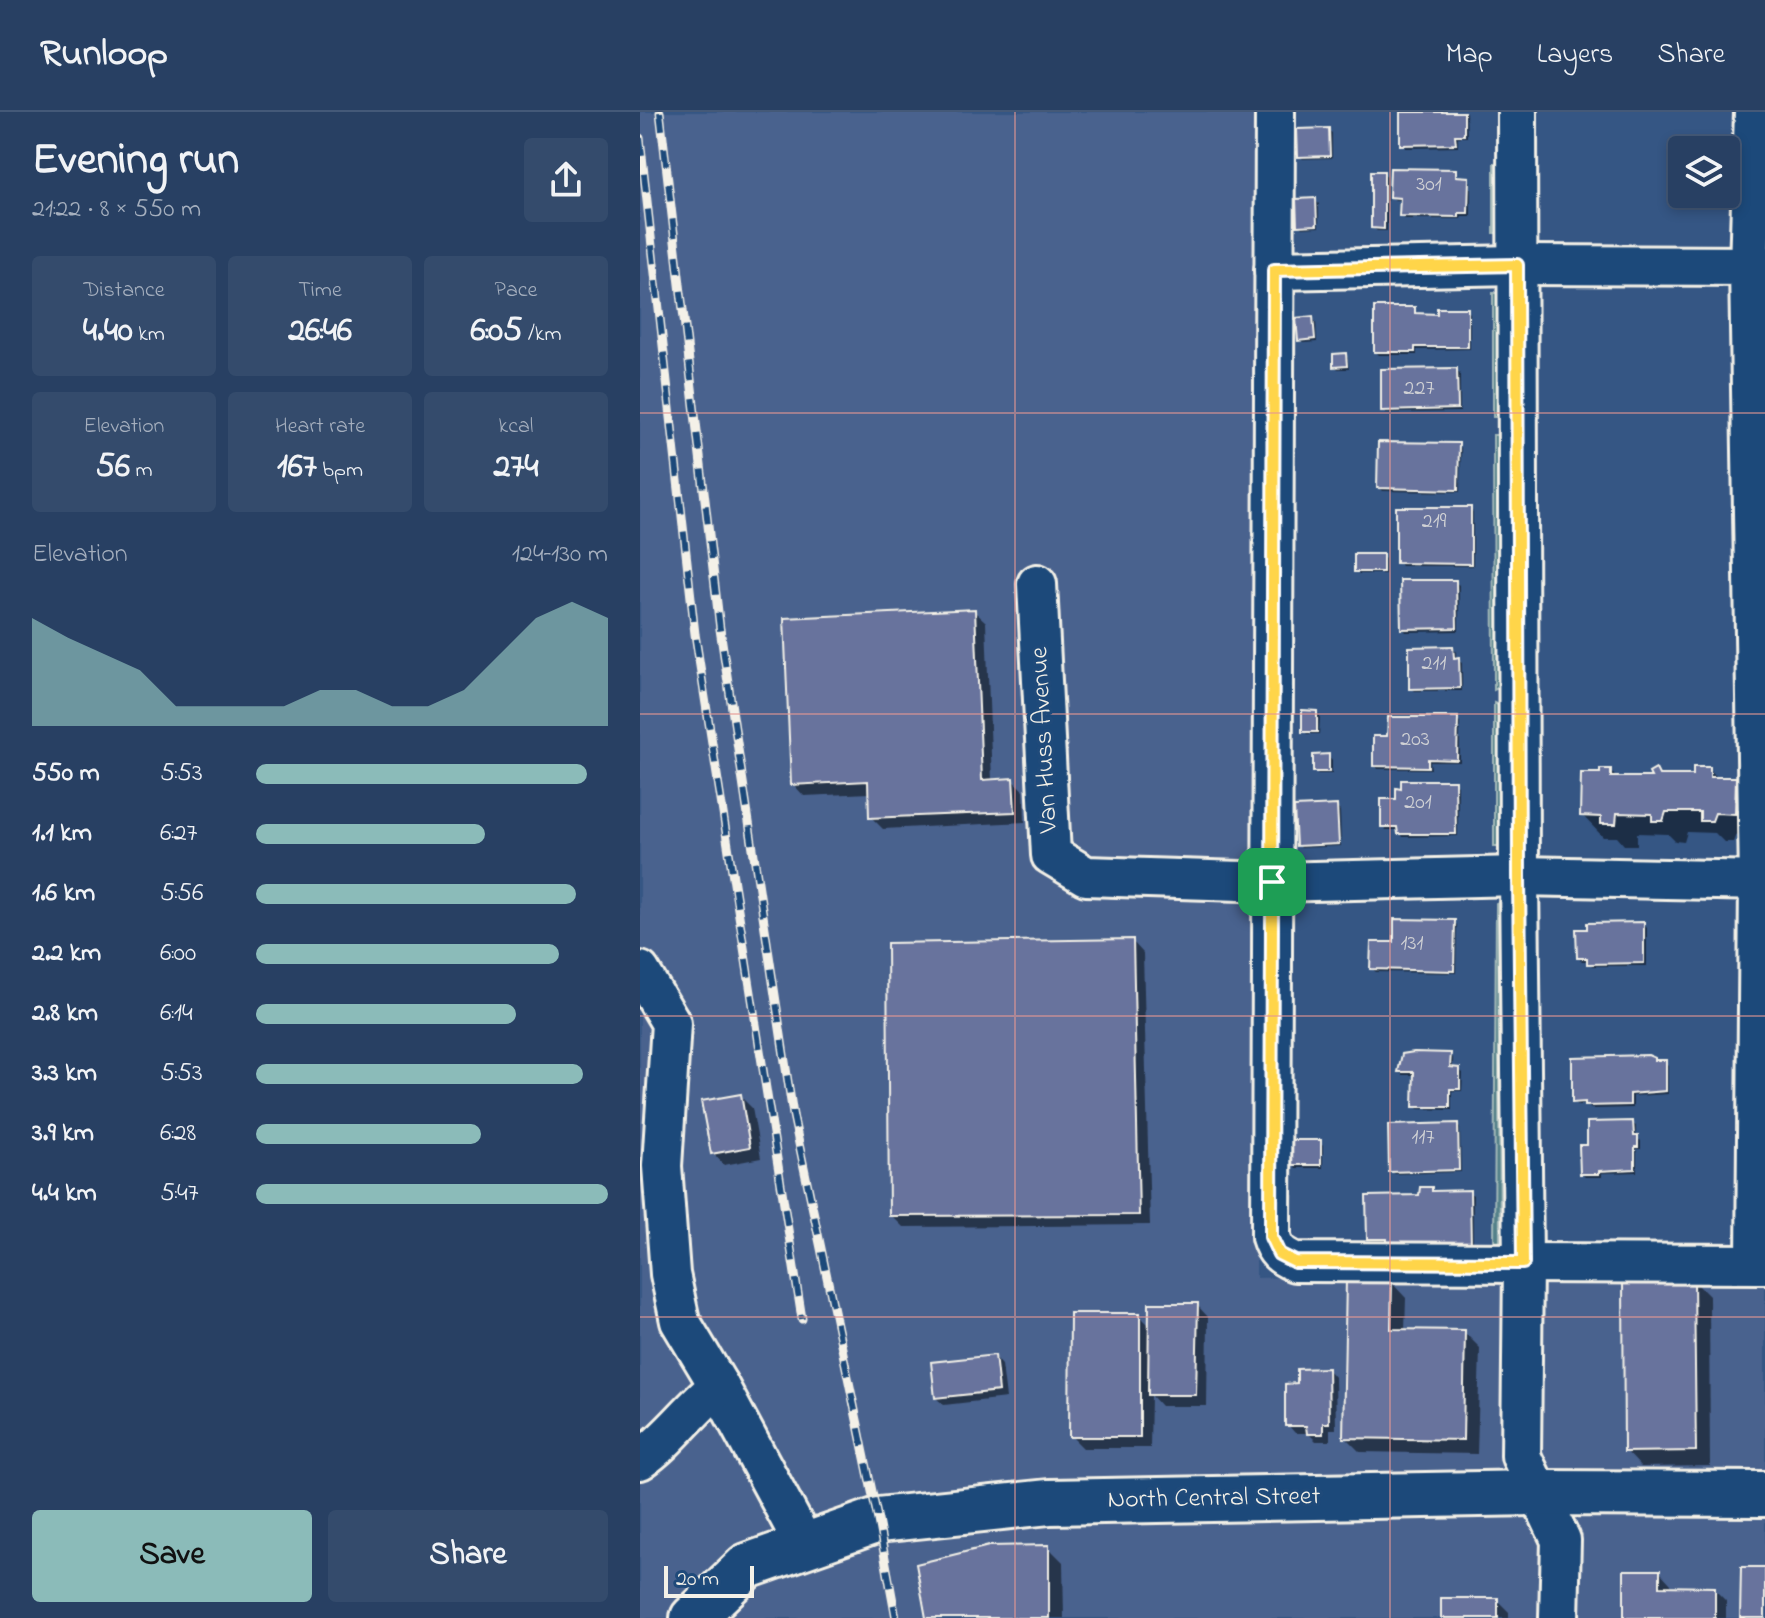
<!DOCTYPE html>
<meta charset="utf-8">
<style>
:root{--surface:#284063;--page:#344b6c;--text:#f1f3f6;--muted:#a5afbe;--line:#445978;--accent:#8bbbb9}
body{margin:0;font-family:"Indie Flower",sans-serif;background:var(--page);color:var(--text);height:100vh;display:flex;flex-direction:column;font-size:30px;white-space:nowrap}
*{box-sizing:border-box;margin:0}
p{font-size:26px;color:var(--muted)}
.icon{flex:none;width:44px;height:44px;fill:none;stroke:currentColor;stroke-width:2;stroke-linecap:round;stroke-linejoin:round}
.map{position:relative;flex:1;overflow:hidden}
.side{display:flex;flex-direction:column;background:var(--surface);width:640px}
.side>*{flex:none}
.fabs{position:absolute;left:1028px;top:24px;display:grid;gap:16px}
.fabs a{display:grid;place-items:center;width:72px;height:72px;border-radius:8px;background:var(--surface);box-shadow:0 4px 12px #0003,0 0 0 2px var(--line);font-size:40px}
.scale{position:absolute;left:24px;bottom:20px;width:90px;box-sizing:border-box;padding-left:8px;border:4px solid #f4f1e8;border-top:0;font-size:22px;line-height:28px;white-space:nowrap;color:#f4f1e8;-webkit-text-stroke:6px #1f4a7a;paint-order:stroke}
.pin{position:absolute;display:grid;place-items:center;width:68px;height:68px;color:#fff;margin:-34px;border-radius:16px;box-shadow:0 4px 12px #0006}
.round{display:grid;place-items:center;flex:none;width:84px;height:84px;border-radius:8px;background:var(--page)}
.overview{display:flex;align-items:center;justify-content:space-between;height:136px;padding:0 32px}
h1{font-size:44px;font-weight:700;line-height:60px}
.stats{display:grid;grid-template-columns:repeat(3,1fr);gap:12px;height:136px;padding:8px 32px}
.stats div{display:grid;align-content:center;border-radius:8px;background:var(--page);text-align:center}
.stats b{font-size:34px;font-weight:700}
.stats small{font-size:22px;font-weight:400}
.stats p{font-size:22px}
.chart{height:224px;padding:16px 32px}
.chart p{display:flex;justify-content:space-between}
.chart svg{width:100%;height:144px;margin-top:8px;fill:var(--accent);opacity:.7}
.button{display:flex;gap:16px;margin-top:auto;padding:16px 32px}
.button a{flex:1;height:92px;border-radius:8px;background:var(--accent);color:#111;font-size:32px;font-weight:700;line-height:92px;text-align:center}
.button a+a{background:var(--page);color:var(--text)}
ul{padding:0 32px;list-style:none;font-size:26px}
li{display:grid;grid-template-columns:128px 96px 1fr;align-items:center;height:60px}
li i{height:20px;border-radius:10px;background:var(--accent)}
header{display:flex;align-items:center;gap:48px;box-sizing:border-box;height:112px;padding:0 40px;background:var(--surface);border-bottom:2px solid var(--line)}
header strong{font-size:38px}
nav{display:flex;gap:44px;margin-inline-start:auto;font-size:28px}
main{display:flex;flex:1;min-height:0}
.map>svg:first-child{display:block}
</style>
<header>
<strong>Runloop</strong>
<nav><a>Map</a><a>Layers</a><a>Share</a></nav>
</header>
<main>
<section class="side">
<div class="overview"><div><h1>Evening run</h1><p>21:22 · 8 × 550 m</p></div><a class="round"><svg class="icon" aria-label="share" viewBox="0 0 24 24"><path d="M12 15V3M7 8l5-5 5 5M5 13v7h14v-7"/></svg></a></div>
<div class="stats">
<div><p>Distance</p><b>4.40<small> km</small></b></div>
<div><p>Time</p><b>26:46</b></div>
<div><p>Pace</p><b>6:05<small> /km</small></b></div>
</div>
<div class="stats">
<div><p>Elevation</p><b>56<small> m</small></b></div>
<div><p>Heart rate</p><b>167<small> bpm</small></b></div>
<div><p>kcal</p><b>274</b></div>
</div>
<div class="chart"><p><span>Elevation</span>124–130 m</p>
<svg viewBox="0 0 160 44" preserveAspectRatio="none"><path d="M0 44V11L10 17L20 22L30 27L40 38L50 38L60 38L70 38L80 33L90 33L100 38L110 38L120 33L130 22L140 11L150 6L160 11V44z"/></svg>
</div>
<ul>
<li><b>550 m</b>5:53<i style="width:94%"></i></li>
<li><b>1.1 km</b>6:27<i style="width:65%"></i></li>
<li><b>1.6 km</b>5:56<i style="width:91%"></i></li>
<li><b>2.2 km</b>6:00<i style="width:86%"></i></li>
<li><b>2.8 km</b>6:14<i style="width:74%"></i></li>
<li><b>3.3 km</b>5:53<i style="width:93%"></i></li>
<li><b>3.9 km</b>6:28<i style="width:64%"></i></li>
<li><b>4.4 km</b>5:47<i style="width:100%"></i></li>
</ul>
<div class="button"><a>Save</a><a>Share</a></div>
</section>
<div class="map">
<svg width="1125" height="1506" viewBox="0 0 1125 1506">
<rect width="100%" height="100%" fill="#355684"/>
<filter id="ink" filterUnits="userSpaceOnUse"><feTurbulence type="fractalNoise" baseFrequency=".0125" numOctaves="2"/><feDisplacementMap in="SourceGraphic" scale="16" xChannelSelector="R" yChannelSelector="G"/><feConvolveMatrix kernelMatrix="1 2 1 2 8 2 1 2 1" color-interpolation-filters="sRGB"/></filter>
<g filter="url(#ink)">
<polygon fill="#48628e" points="0,0 621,0 616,1166 1125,1156 1125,1506 0,1506"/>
<g fill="#528089" stroke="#a3b8b8" stroke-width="2">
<polygon points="854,51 858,51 857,121 854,121"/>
<rect x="853" y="181" width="5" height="124"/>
<polygon points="853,323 857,323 858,576 854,578"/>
<polygon points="854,591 858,593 858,734 854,734"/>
<polygon points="858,790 860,1138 854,1143 856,791"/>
</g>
<g fill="#0007">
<polygon points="762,0 826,0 827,25 818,25 818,35 766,36 762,32"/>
<polygon points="688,18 692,21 692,46 663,47 659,44"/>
<polygon points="815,59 818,66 828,67 831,70 831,104 822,104 821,107 765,107 761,104 762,88 755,88 751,84"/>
<polygon points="743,61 747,64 747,119 737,119 733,116"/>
<polygon points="675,88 679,92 679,115 662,116 659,113"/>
<polygon points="774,197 777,203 799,204 827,198 830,201 830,237 777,238 777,243 739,243 736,240"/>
<polygon points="672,206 676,210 677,230 663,231 660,228"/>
<polygon points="705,243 708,246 709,257 698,257 695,254"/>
<polygon points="816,258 820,261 820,300 746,301 743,298"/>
<polygon points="818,333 821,336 820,380 743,379 739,375"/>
<polygon points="830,397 833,400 833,454 761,454 758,450"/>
<polygon points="742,444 745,447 745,462 719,462 716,459"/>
<polygon points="815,470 819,473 819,519 766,520 763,516"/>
<polygon points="334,499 346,510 352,669 372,668 384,679 385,710 243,717 231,705 230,681 164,684 153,672"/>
<polygon points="813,536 816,540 816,547 822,551 822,579 775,579 771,576"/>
<polygon points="676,601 680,604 679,622 667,622 664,619"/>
<polygon points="817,607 820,610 820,650 790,650 791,657 738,657 735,653 749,626"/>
<polygon points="689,644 692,648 692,662 678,662 675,659"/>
<polygon points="1069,657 1079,667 1095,667 1116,688 1116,722 1096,722 1093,730 1084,730 1075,721 1047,720 1044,730 1035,729 1028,722 997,721 997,733 984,733 977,725 963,725 942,703 962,663 970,659 978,667 1014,667 1016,660 1021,665 1055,665"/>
<polygon points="814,670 818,673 818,724 763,725 759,718 746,718 743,714 758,689"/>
<polygon points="696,695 700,699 701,734 661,736 658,733"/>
<polygon points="814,810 817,813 816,861 736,860 732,857 756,832"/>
<polygon points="1003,812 1007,816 1007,854 952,854 949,849 942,849 939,846"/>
<polygon points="492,829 503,841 510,1113 263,1115 251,1103"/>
<polygon points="810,943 813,946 813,957 819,958 823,961 822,979 812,979 812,998 778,997 775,994 776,963 763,963 760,960"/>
<polygon points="1017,950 1025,950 1028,953 1028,982 993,984 993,996 951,997 947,993 938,993 934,990"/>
<polygon points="100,984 112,996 121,1046 84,1053 73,1041"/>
<polygon points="992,1011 996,1014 996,1026 1001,1029 1001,1037 997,1037 997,1060 962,1061 962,1065 945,1065 942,1062 949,1035"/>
<polygon points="817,1013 820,1016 821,1060 755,1062 751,1059"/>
<polygon points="680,1030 683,1034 683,1056 656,1056 653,1052"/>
<polygon points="791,1077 795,1081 829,1080 833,1083 833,1138 732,1130 728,1126"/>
<polygon points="1054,1169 1069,1184 1070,1354 1001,1355 986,1339"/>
<polygon points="751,1170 766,1186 765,1219 824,1220 840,1236 837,1342 720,1340 705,1325"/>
<polygon points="557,1193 568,1205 567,1294 521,1294 511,1283 510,1336 443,1336 431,1324 499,1203 510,1214"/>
<polygon points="355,1245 362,1253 366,1286 304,1293 296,1286"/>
<polygon points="688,1258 695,1266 696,1317 690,1317 690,1329 676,1329 668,1321 655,1321 648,1313 659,1273"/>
<polygon points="408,1435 423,1450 424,1506 288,1506"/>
<polygon points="1020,1460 1031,1472 1031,1477 1074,1477 1086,1489 1086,1506 986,1506"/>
<polygon points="857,1488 869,1500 869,1506 803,1506"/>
</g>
<g fill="#68739d" stroke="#f4f1e8" stroke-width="2">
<polygon points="760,0 824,0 824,23 815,23 816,32 760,33"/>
<polygon points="689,16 690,44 658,45 657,17"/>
<polygon points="750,56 816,57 816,64 829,65 828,101 819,101 819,105 759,104 760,86 749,85"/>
<polygon points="731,59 744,59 744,117 731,116"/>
<polygon points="676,86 677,113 657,114 656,87"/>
<polygon points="734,195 775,195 775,201 797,202 797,196 828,196 828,235 775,235 775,240 734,240"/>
<polygon points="673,204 675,227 658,229 656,206"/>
<polygon points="706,241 707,254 693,255 693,242"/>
<polygon points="817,256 818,297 741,299 741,257"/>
<polygon points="738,330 819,331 818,378 737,376"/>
<polygon points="756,395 831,395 831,452 756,451"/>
<rect x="714" y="442" width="29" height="18"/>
<polygon points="760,468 816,468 817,516 761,517"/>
<polygon points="335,497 342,668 373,666 375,700 229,706 228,669 151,673 144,506"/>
<polygon points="813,534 814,546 819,545 820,576 769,577 769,535"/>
<polygon points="662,598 677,599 677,620 662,620"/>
<polygon points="748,605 818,605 817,648 788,647 788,655 733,654 733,624 747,624"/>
<polygon points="689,642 689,660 673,660 673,643"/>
<polygon points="1053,655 1070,655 1070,665 1096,665 1095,702 1075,701 1072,709 1060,709 1060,700 1026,700 1023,709 1012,709 1012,702 977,701 976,712 961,712 961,705 940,704 941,661 960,661 960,657 971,657 971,665 1011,665 1009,661 1016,657 1019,663 1053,663"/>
<polygon points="761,668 815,668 816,722 758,722 757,715 741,715 741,687 756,687 756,676 761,677"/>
<polygon points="697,693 699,732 656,734 654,695"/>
<polygon points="754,807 815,808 814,859 730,857 731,830 754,830"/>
<polygon points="1004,810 1004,851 947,852 947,846 937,846 936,817 947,817 947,811"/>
<polygon points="493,827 499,1103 249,1104 247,831"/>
<polygon points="774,940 811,941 810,955 820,956 820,977 810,977 810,995 773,995 774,960 758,960 762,942"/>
<polygon points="1008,943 1015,946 1015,948 1026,948 1026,979 990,982 990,993 945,994 945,990 932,991 932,945"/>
<polygon points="101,982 110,1035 71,1042 61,989"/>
<polygon points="993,1009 994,1024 998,1024 998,1035 995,1035 995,1057 959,1059 959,1062 940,1062 939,1033 947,1033 947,1010"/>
<polygon points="818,1011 819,1058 749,1060 748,1013"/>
<rect x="651" y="1028" width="30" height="25"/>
<polygon points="780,1075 792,1075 792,1079 830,1078 831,1136 747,1137 747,1127 727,1127 726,1084 779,1083"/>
<polygon points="706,1167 752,1168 751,1217 825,1218 823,1328 703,1326"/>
<polygon points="1054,1167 1056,1339 984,1340 983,1168"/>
<polygon points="509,1191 558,1191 556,1283 508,1283"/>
<polygon points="430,1201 500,1201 500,1325 429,1325"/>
<polygon points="355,1243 359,1279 295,1286 291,1250"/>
<polygon points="688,1256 689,1311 683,1311 683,1322 667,1322 666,1314 645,1314 645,1272 657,1271 657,1257"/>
<polygon points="409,1433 409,1506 286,1506 276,1452 349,1434"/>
<polygon points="1101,1455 1125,1455 1125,1506 1100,1506"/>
<polygon points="984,1458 1020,1458 1020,1474 1075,1475 1075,1506 984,1506"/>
<rect x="801" y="1486" width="57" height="20"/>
</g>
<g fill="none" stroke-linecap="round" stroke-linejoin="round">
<g stroke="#f4f1e8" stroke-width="44">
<g id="minor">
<path d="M 635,0 L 631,1125 C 635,1139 641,1144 655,1150 L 1125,1152"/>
<polyline points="877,0 879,764 883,1151 881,1344 921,1428 919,1506"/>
<polyline points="1114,0 1109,154 1119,769 1116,1152"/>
<polyline points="634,158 877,153 1125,154"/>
<polyline points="397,472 411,743 446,764 632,770 879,764 1125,769"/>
<polyline points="0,859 31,911 22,1054 30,1162 40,1209 79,1274 165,1434"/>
<path d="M 0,1348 C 30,1327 50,1297 79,1274"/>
</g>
</g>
<g stroke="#f4f1e8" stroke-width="50">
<polyline id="major" points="53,1506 107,1454 238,1408 409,1390 899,1381 1125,1382"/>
</g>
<use href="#minor" stroke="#1f4a7a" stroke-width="38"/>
<use href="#major" stroke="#1f4a7a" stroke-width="44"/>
<g stroke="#f4f1e8" stroke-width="9">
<g id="rail">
<polyline points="20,0 80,517 153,1003 238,1408 256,1506"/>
<polyline points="0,26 55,522 162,1207"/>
</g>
</g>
<use href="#rail" stroke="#1f4a7a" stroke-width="6" stroke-dasharray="18" stroke-linecap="butt"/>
</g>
</g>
<g fill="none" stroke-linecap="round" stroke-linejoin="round" filter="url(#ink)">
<g stroke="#fff" stroke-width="16">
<polygon id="route" points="877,153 879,764 883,1151 655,1150 639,1142 631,1125 634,158"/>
</g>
<use href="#route" stroke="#ffd54a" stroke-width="10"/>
</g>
<path fill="none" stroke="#e69792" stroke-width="2" stroke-opacity="0.55" d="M 375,0 L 375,1506M 750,0 L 750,1506M 0,301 L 1125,301M 0,602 L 1125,602M 0,904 L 1125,904M 0,1205 L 1125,1205"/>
<g text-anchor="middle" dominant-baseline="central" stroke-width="7" stroke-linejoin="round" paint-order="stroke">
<g font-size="22" fill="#d1d2d5">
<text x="789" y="73">301</text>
<text x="779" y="277">227</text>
<text x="794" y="410">219</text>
<text x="794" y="552">211</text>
<text x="775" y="628">203</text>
<text x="778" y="691">201</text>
<text x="772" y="832">131</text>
<text x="783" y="1026">117</text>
</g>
<g font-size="26" fill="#f4f1e8" stroke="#1f4a7a">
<text transform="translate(405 628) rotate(-93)">Van Huss Avenue</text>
<text transform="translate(574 1387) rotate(-1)">North Central Street</text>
</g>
</g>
</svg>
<div class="fabs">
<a><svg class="icon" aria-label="layers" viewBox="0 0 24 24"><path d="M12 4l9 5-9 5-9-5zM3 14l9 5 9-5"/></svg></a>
</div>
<div class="scale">20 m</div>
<div class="pin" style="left:632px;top:770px;background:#1e9e55"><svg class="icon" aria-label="arrive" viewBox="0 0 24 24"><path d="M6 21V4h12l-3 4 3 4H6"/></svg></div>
</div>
</main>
